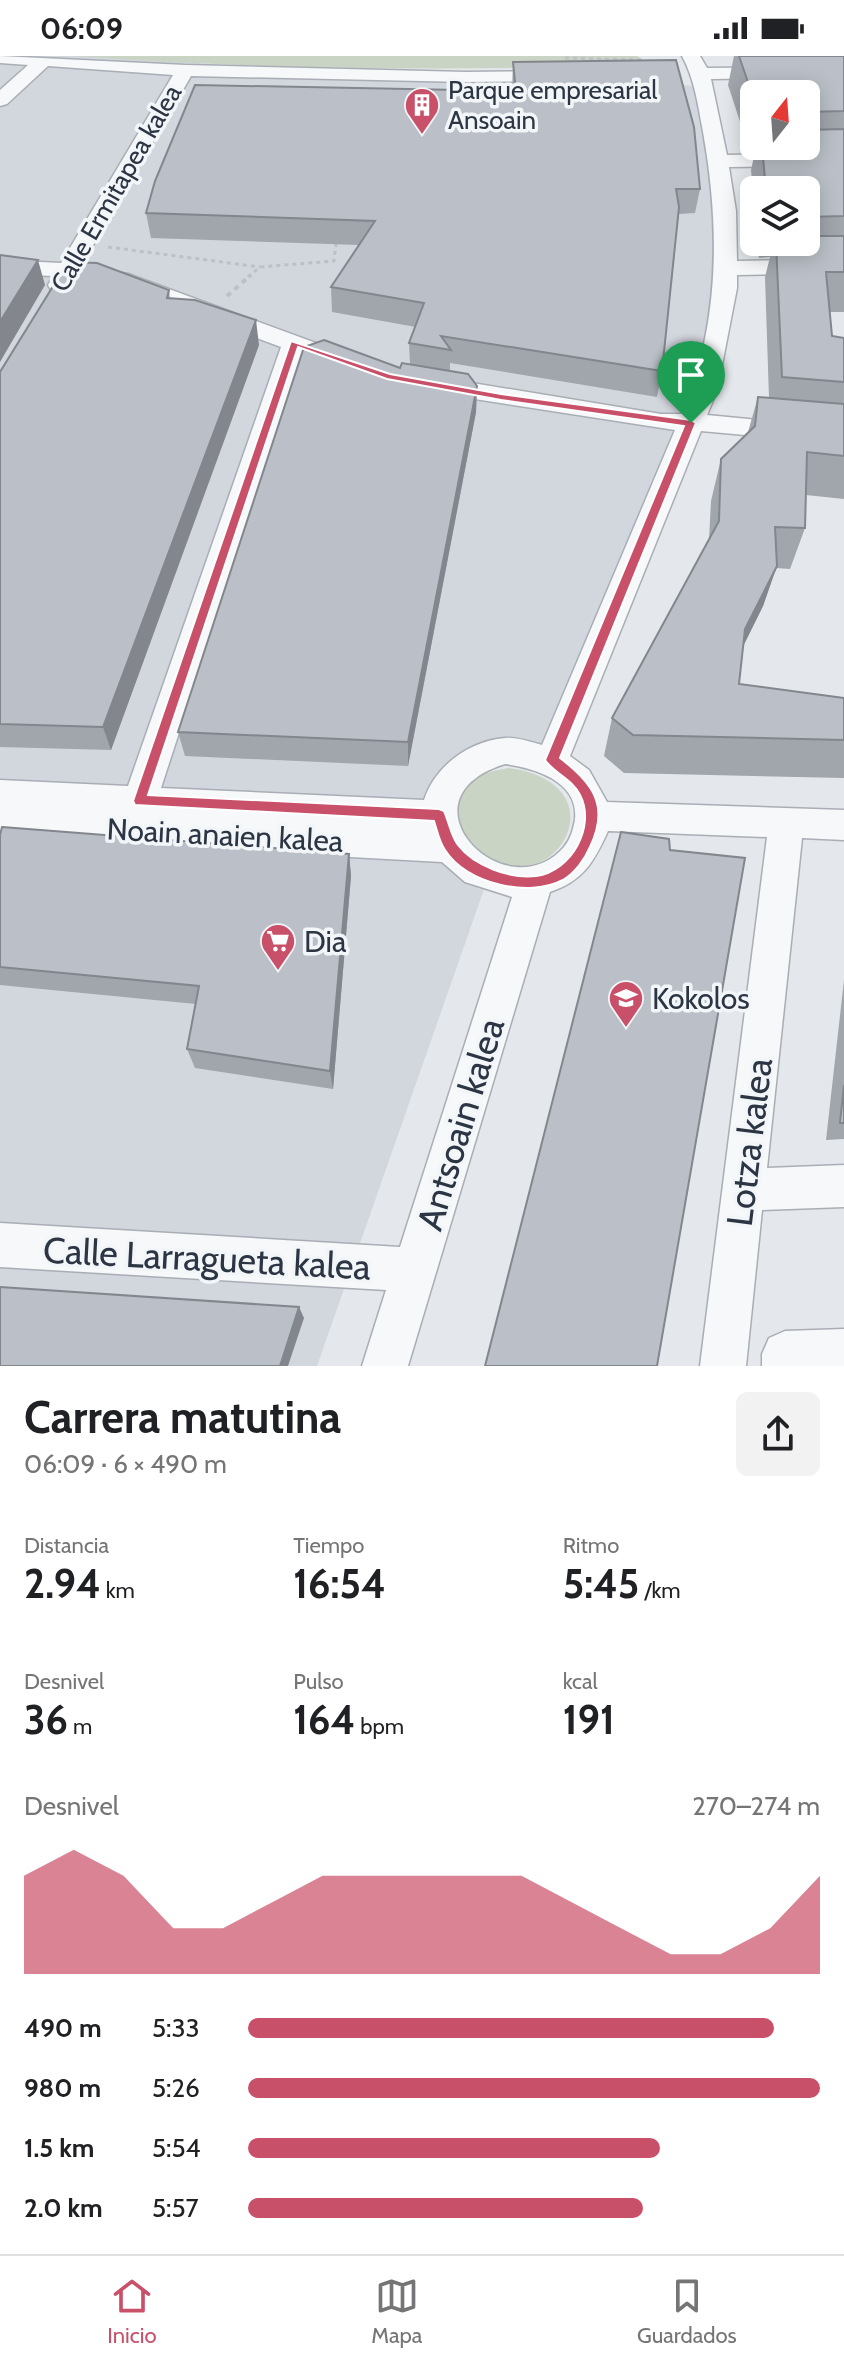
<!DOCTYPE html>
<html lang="es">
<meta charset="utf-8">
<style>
:root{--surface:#fff;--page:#f2f2f2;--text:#202124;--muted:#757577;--line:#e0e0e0;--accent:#c95069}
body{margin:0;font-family:Cabin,sans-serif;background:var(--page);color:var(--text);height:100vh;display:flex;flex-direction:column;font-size:30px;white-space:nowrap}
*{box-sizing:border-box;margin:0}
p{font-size:26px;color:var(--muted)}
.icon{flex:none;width:44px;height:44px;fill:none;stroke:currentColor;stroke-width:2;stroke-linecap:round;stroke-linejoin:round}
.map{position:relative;height:1310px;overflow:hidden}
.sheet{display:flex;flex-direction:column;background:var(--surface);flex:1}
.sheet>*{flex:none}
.needle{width:52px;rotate:17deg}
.fabs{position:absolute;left:740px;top:24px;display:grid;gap:16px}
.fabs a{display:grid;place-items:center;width:80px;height:80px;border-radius:12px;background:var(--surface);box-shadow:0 4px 20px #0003;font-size:40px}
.pin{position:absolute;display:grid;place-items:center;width:68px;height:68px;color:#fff;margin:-82px -34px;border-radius:50% 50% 50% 0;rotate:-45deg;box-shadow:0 0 8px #0007}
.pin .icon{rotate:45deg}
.round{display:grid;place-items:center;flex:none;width:84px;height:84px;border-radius:12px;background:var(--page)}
.headline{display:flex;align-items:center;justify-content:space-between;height:136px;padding:0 24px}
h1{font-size:44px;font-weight:700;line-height:60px}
.metrics{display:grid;grid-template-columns:repeat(3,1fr);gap:12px;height:136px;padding:8px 24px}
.metrics div{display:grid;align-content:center}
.metrics b{font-size:40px;font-weight:700}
.metrics small{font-size:22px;font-weight:400}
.metrics p{font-size:22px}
.chart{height:224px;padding:16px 24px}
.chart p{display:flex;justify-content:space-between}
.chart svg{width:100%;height:144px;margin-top:8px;fill:var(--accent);opacity:.7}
ul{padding:0 24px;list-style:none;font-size:26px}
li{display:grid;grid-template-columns:128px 96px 1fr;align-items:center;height:60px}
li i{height:20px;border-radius:10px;background:var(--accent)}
.status{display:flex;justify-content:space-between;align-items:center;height:56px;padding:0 40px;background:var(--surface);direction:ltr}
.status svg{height:22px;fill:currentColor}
.menu{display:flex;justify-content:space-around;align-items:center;height:112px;border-top:2px solid var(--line);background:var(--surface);font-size:22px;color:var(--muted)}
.menu a{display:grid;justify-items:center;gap:4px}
.menu .active{color:var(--accent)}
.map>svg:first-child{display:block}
</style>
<div class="status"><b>06:09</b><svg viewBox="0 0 49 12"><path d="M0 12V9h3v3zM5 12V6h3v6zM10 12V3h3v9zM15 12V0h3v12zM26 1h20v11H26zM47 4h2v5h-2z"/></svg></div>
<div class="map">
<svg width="844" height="1310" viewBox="0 0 844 1310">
<rect width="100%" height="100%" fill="#e4e7eb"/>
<polygon fill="#d2d6dd" points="0,0 97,0 511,29 672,27 703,32 726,232 704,335 552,704 516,696 456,717 489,819 317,1310 0,1310"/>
<g fill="#cad4c5">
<path d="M 75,0 L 637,0 L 651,9 C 459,15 266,14 75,0 Z"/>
<path d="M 509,712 C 622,728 558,843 486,804 C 477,799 468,786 459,778 C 455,734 463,719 509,712 Z"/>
</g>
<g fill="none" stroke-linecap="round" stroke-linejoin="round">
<g stroke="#a9aeb5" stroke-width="3">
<g id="minor">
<path d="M 0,0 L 185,9 L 466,16 L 555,15 L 564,20 L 555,25 L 466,26 L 191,20 L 81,210 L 128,218 L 354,301 L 357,306 L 354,311 L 345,313 L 302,298 L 161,732 L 424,744 C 435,710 469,685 505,682 C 517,681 530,686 542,689 L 675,374 L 436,337 L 427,334 L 424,329 L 427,324 L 436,321 L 661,358 L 682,358 C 720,268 720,171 703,76 C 698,50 695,24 682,0 L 700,0 L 707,12 L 844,11 L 844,21 L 711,23 L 727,99 L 844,97 L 844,109 L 729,111 L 736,155 L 737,205 L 844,203 L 844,217 L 737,219 L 737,232 L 717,335 L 707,359 L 844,372 L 844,388 L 701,375 L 570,700 L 589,714 L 607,746 L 844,754 L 844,784 L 802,782 L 767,1112 L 844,1109 L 844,1151 L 762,1154 L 746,1310 L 700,1310 L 767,781 L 608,775 C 594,806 583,825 550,836 L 408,1310 L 362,1310 L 386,1234 L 0,1211 L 0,1167 L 400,1191 L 512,841 L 465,826 L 442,806 L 0,782 L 0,752 L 426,775 L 0,752 L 0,724 L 128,730 L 281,291 L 115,229 L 74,222 L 67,234 L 51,234 L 48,229 L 53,220 L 0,218 L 0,204 L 61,207 L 173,19 L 48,10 L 7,48 L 0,50 L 0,34 L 28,9 L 0,7 ZM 505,708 C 534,712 579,725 575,763 C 573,774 571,782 564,791 C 506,857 393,743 505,708 Z"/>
<polygon points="844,1273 844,1310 762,1310 762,1298 769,1282 785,1275"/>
</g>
</g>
<g stroke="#bdc1c6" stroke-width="3" stroke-dasharray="4 4" stroke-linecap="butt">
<polyline points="565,2 643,4"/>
<polyline points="108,191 260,211"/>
<polyline points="248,221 260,211 334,205 336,188"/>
</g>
<polyline stroke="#bdc1c6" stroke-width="4" stroke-dasharray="5 5" stroke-linecap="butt" points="227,240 251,219"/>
<use href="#minor" fill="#f6f8f9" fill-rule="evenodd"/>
</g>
<g fill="#a1a5ac" fill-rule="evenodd">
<path d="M 734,0 L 844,0 L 844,256 L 830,256 L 832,280 L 844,282 L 844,443 L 806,439 L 805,472 L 790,513 L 776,512 L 763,550 L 743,590 L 739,628 L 844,642 L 844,722 L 624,717 L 604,700 L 612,662 L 709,484 L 711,445 L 721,403 L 748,376 L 758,341 L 769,342 L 765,221 L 770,201 L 759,202 L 757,186 L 806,186 L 806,134 L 754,134 L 754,146 L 751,114 L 755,96 L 750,96 L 728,29 ZM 754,38 L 806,38 L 806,90 L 754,90 Z"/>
<polygon points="513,6 700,133 695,157 679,158 662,315 657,341 450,307 450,315 477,330 476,356 408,710 185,700 178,676 400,312 410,308 409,287 416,271 332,256 331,231 359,189 151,182 146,157 512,35"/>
<polygon points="169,234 170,243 259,289 111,694 0,691 0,316"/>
<polygon points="0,779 349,798 351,820 333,1033 195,1012 187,993 196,948 0,929"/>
<polygon points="844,924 844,1083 826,1084"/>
</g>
<g fill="#83868c">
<polygon points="38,204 45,229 0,306 0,266"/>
<polygon points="256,264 259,289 111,694 103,671"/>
<polygon points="477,330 476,356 408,710 408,686"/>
<polygon points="777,510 763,550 732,613 745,573"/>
<polygon points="349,798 351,820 333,1033 330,1015"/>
<polygon points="299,1251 304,1262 288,1310 280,1310"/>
</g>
<g fill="#bbc0c8" stroke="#83868c" stroke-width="2">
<polygon points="739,0 844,0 844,55 806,56 806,38 754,38 754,44"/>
<polygon points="676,4 694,71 700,133 676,133 679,151 662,315 441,280 451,294 409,287 424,247 331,231 375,165 146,157 155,125 195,29 516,35 513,6"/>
<polygon points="844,73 844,160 806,161 806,134 766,134 762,90 806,90 806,74"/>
<polygon points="806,180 844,180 844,216 826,216 832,280 844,282 844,326 782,321 776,186 806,186"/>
<polygon points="0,199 38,204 0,266"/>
<polygon points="68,206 97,207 169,234 167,242 195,244 256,264 103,671 0,668 0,316"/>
<polygon points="324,284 400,312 402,307 468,318 477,330 408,686 178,676 304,291"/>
<polygon points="758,341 844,348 844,400 807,396 805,472 775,471 777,510 745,573 739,628 844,642 844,684 633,679 612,662 719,465 721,403 755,370"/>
<polygon points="2,771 349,798 330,1015 187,993 199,930 0,911 0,779"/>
<polygon points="621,776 669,783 670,794 745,802 657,1310 485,1310"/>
<polygon points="844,1029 844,1067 840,1067"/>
<polygon points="0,1231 299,1251 280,1310 0,1310"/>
</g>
<path fill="#c95069" stroke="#fff" stroke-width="2" fill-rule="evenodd" d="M 291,285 L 390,318 L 501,338 L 691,364 L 696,367 L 560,702 C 593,727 610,750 590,791 C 585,803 575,817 563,824 C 529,842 466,828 445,794 C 439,786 437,774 434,765 L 135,749 L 133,745 ZM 298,291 L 387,323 L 501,344 L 684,370 L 545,704 C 555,718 572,723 580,739 C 596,770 572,815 536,820 C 510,823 474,810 458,789 C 451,780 449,766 444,755 L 439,753 L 148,739 Z"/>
<defs>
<g id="building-pin" transform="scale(1.8)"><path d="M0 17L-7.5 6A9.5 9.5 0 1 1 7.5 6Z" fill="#c95069" stroke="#f3f6f8"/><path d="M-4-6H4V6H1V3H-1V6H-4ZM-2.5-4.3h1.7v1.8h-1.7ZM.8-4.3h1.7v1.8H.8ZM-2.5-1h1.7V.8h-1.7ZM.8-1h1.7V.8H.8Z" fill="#fff"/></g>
<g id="supermarket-pin" transform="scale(1.8)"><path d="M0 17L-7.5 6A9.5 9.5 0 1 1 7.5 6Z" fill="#c95069" stroke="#f3f6f8"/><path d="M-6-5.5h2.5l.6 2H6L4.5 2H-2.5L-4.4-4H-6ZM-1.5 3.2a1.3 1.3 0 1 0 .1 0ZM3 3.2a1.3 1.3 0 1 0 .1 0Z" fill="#fff"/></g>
<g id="school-pin" transform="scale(1.8)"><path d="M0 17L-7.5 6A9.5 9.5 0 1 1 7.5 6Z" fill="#c95069" stroke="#f3f6f8"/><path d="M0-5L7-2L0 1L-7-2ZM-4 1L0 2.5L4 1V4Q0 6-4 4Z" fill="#fff"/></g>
</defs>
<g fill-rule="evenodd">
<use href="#building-pin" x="422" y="49"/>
<use href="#supermarket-pin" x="278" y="885"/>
<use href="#school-pin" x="626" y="942"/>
</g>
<g text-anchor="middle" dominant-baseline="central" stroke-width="7" stroke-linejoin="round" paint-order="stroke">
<g font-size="26" fill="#2c3543" stroke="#f3f6f8" text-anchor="start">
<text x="448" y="34">Parque empresarial<tspan x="448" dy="30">Ansoain</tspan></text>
</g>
<g font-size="26" fill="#2c3543" stroke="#f3f6f8">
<text transform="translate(116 132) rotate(-60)">Calle Ermitapea kalea</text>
</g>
<g font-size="30" fill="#2c3543" stroke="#f3f6f8">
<text transform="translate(225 779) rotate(3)">Noain anaien kalea</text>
</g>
<g font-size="30" fill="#2c3543" stroke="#f3f6f8" text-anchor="start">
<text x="304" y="885">Dia</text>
<text x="652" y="942">Kokolos</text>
</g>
<g font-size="36" fill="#2c3543" stroke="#f3f6f8">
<text transform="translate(460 1068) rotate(-73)">Antsoain kalea</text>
<text transform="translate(749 1086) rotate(-83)">Lotza kalea</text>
<text transform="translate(207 1202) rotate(3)">Calle Larragueta kalea</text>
</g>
</g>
</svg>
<div class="fabs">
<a><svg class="needle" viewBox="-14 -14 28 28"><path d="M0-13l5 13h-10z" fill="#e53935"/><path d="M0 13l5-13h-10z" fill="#757577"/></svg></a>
<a><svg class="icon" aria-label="layers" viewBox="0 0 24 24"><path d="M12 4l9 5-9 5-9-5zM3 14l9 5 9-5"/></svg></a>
</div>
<div class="pin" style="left:691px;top:367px;background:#1e9e55"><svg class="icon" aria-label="arrive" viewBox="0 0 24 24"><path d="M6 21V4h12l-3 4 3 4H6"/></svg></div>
</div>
<section class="sheet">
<div class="headline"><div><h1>Carrera matutina</h1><p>06:09 · 6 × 490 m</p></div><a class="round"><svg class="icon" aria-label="share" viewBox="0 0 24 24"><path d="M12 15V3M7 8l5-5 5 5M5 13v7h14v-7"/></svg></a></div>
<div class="metrics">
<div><p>Distancia</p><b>2.94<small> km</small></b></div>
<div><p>Tiempo</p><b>16:54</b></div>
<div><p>Ritmo</p><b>5:45<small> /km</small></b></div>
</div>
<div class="metrics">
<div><p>Desnivel</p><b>36<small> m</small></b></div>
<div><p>Pulso</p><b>164<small> bpm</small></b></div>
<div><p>kcal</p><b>191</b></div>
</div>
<div class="chart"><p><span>Desnivel</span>270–274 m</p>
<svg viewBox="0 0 160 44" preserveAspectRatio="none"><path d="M0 44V14L10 6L20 14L30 30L40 30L50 22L60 14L70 14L80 14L90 14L100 14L110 22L120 30L130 38L140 38L150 30L160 14V44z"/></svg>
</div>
<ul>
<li><b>490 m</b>5:33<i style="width:92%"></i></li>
<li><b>980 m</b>5:26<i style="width:100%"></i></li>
<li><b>1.5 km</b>5:54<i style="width:72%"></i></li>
<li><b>2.0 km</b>5:57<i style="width:69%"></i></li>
</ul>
</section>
<nav class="menu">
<a class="active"><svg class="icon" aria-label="home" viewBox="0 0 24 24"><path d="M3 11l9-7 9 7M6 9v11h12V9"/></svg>Inicio</a>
<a><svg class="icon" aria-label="map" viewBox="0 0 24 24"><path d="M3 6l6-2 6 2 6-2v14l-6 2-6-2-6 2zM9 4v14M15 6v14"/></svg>Mapa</a>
<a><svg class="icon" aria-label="saved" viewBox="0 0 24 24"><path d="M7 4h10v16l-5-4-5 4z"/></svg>Guardados</a>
</nav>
